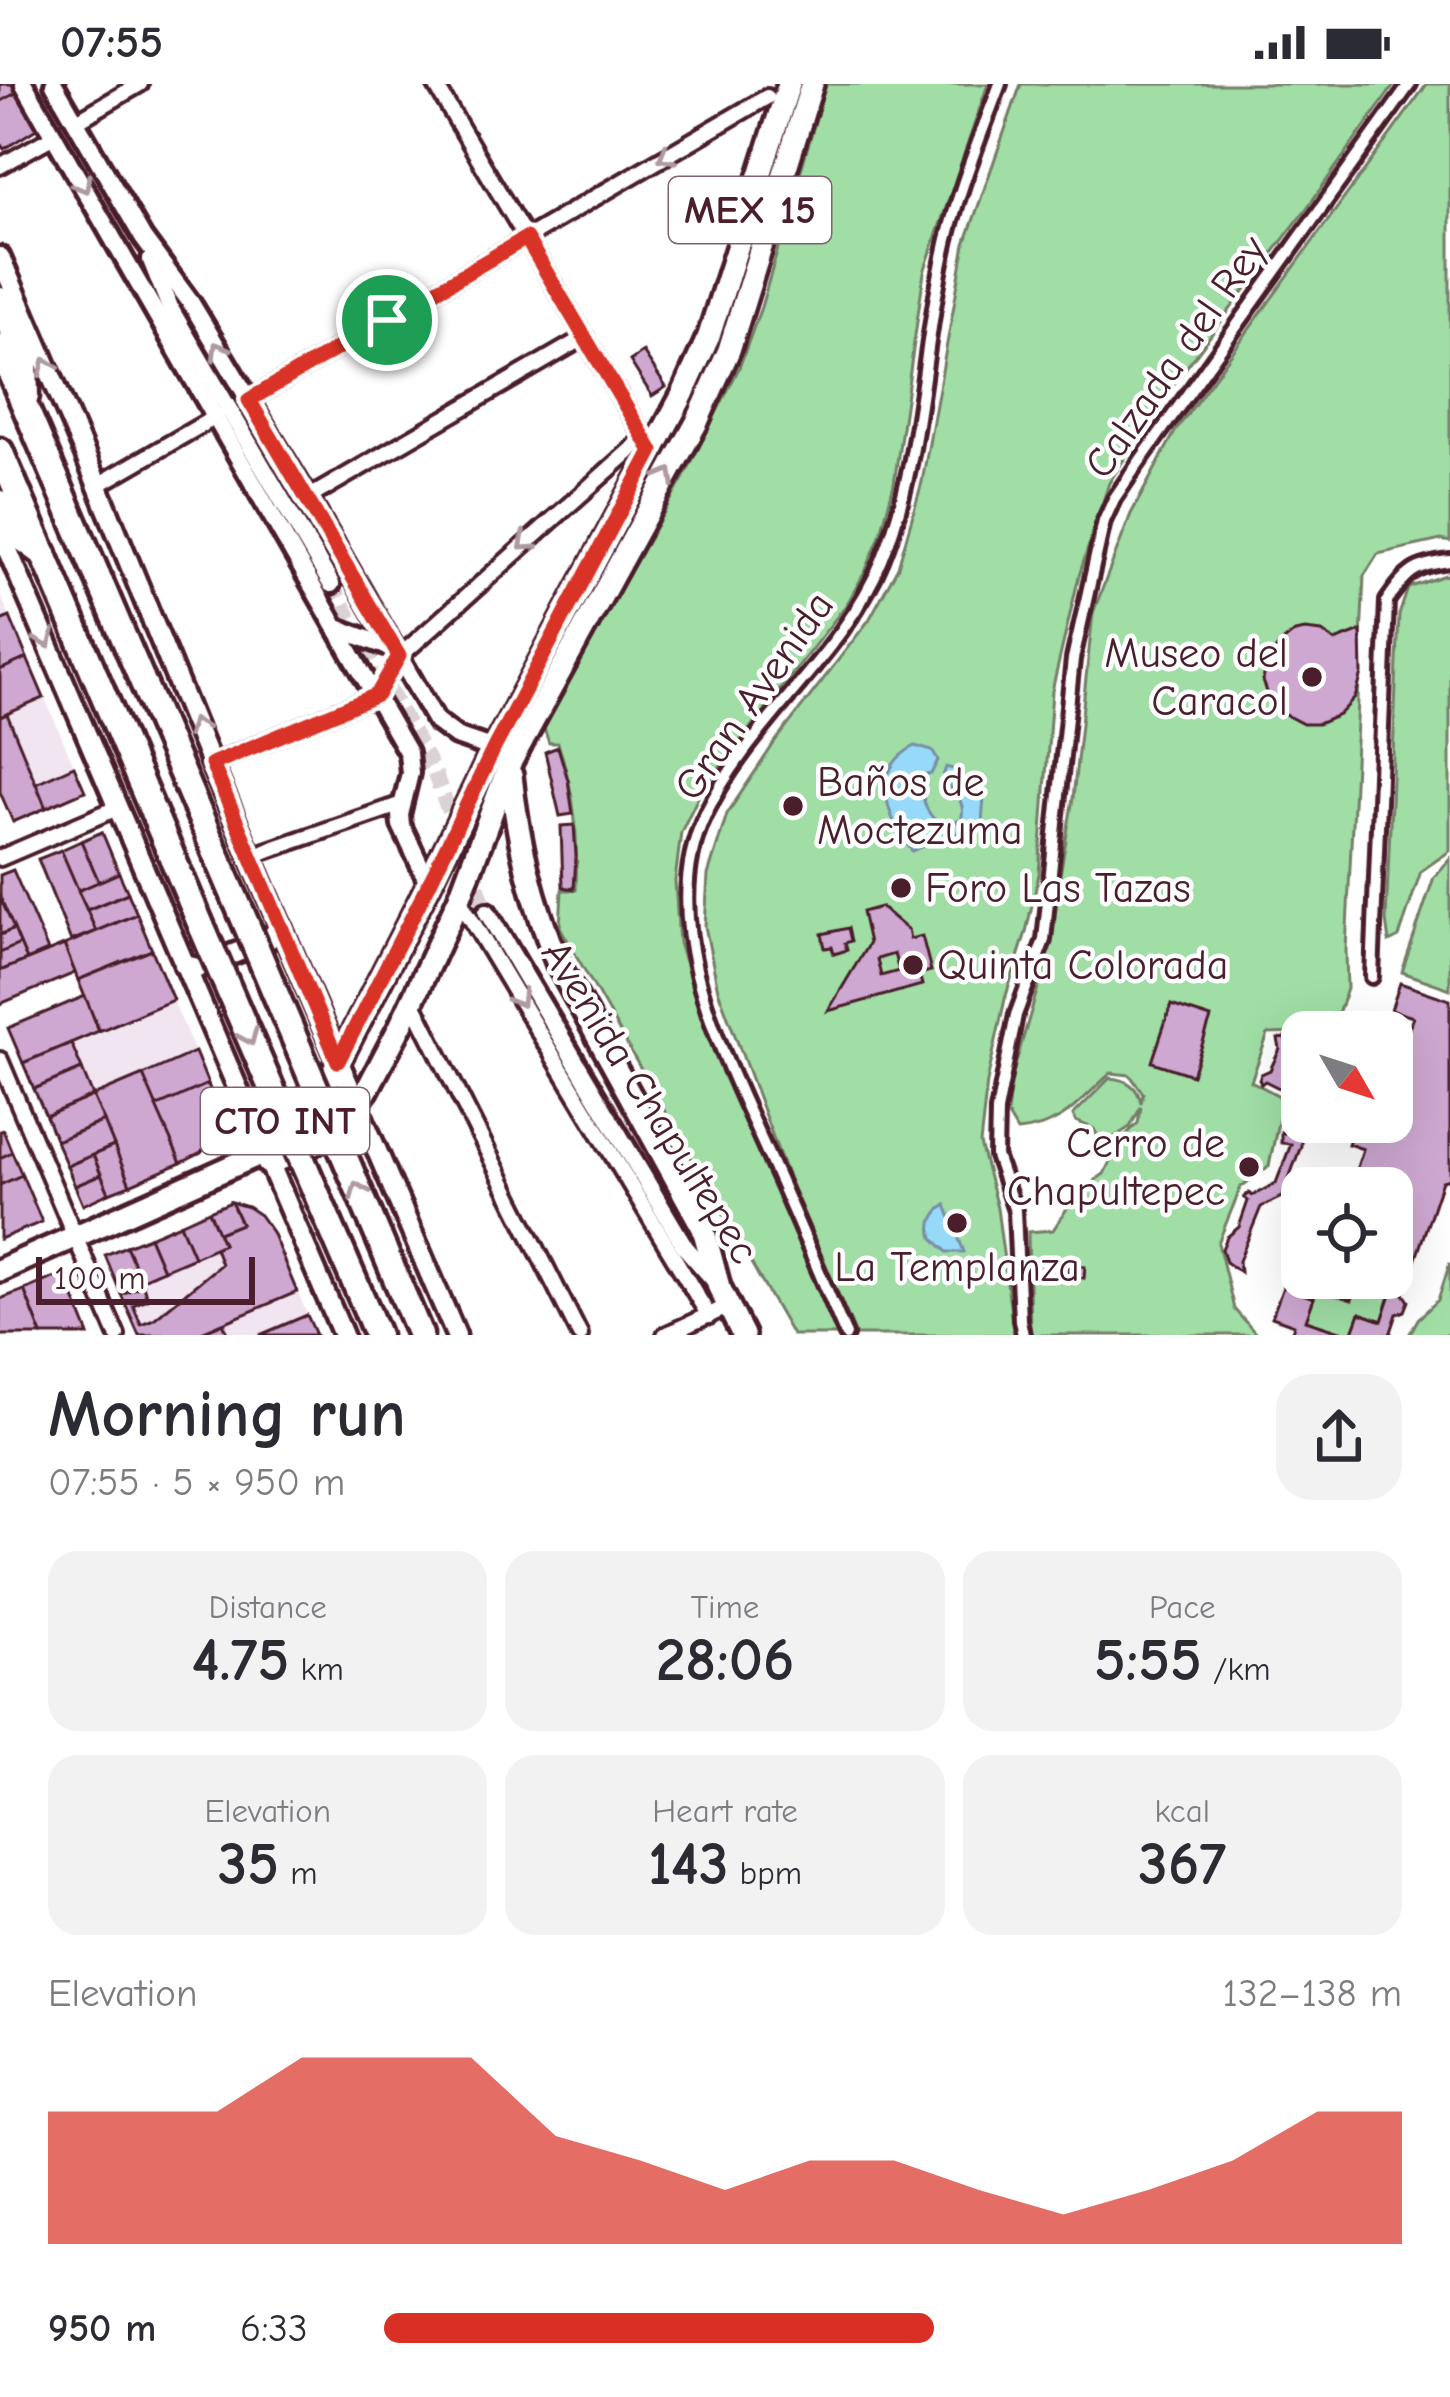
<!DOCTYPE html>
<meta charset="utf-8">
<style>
:root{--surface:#fff;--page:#f2f2f3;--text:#2b2b33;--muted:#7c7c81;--accent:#d93025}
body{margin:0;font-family:"Comic Neue",sans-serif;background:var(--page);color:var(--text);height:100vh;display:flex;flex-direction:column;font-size:45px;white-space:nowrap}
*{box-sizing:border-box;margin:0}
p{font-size:39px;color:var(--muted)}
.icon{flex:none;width:66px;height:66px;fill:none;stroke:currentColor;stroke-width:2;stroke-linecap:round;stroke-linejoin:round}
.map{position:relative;height:1251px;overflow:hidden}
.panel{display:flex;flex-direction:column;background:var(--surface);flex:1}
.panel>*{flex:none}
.needle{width:78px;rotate:129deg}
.buttons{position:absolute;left:1281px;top:927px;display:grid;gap:24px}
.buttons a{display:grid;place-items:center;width:132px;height:132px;border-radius:24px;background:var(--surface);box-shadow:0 12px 48px #0002;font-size:60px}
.scale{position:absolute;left:36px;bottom:30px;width:219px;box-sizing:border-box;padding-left:12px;border:6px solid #4a1f2b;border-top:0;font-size:33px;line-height:42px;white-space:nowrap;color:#4a1f2b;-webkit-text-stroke:9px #fff;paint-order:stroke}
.pin{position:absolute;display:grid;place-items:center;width:102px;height:102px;color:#fff;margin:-51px;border:6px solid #fff;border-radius:50%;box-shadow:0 3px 12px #0007}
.round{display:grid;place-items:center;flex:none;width:126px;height:126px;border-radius:36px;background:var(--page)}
.summary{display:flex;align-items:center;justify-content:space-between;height:204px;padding:0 48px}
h1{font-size:66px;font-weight:800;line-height:90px}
.stats{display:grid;grid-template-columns:repeat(3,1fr);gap:18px;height:204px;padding:12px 48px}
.stats div{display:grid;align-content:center;border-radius:30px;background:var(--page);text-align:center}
.stats b{font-size:60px;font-weight:800}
.stats small{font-size:33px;font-weight:400}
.stats p{font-size:33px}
.chart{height:336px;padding:24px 48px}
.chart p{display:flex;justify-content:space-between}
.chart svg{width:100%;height:216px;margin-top:12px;fill:var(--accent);opacity:.7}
ul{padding:0 48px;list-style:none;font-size:39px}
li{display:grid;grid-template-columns:192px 144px 1fr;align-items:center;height:90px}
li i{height:30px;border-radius:15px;background:var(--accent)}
.status{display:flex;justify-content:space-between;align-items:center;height:84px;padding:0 60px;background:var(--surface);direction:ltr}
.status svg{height:33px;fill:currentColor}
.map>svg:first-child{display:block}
</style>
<div class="status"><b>07:55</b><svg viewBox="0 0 49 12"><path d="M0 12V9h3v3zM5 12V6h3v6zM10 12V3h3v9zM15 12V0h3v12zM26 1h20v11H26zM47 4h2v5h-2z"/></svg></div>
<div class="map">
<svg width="1450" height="1251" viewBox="0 0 1450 1251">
<rect width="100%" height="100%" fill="#fff"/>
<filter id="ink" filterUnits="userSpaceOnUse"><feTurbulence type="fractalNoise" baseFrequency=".00833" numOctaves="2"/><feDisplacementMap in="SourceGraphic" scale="24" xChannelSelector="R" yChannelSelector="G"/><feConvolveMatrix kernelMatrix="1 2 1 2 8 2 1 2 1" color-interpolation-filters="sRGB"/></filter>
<g filter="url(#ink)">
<g fill="#f0e5f1">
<polygon points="0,510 85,707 46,724 7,631 0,633"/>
<polygon points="102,748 216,1018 218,1039 211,1058 201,1069 181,1079 163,1041 93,1012 71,960 23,979 8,944 85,912 64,861 96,847 78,807"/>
<polygon points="231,1118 248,1123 260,1131 272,1148 316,1251 139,1251 121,1210 140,1196 222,1161 218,1149 240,1140"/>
</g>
<g fill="#a0dea6" stroke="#757e68" stroke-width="3">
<path d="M 826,0 L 988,0 L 924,188 L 894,400 L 881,449 L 866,486 L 847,520 L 701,707 L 681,748 L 675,797 L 679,859 L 715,972 L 839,1251 L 792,1251 L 560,843 L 562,806 L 576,806 C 578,748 576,714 558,659 L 549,659 L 543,642 L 684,393 L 739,284 L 761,223 Z"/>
<polygon points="1021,0 1395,0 1304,128 1163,314 1109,399 1079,492 1052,607 1039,790 1026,848 1005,915 987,998 980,1060 997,1124 1014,1251 856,1251 786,1088 718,906 705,842 708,791 727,730 775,658 869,536 898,483 922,398 965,160"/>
<path d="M 1427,0 L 1450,0 L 1450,458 L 1441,456 L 1378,470 L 1364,492 L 1346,866 L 1347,905 L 1331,948 L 1268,950 L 1251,997 L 1283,1014 L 1269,1082 L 1241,1103 L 1218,1159 L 1234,1225 L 1257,1251 L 1030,1251 L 1028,1148 L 1053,1146 L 1077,1109 L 1104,1090 L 1120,1057 L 1138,1039 L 1141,1023 L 1130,1043 L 1102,1061 L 1094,1045 L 1076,1037 L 1073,1031 L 1110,994 C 1127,995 1138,1002 1141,1019 L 1143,1009 L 1130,991 L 1111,989 C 1078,1018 1064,1043 1017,1047 L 1007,1030 L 1011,995 L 1045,880 L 1073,714 L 1093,529 L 1131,430 L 1176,346 Z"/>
<polygon points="1445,491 1450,493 1450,767 1421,787 1399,853 1389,858 1386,836 1399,531 1408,504"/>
<polygon points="1450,775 1450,905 1402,888 1434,793"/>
<polygon points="1392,1170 1403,1174 1382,1237 1360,1230 1352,1251 1306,1236 1314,1214 1297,1208 1300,1198 1307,1200 1309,1194 1392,1194"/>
<polygon points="1450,1179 1450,1251 1409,1251 1418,1235 1438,1216"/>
</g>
<g fill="#96d9f8" stroke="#788fa6" stroke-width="3">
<path d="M 915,662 L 932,667 L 938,676 L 931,690 L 923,691 C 920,712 924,729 942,742 L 961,736 C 967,718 954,707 942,695 L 946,683 L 953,685 L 984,712 L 982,739 L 912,767 C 887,734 868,686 915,662 Z"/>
<path d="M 946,1121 L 964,1168 L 947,1168 L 933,1154 C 929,1140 933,1129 946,1121 Z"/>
</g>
<g fill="#cea8d1" stroke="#4a1f2b" stroke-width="3" fill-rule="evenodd">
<polygon points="0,0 13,0 18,8 0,18"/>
<polygon points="18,8 38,44 4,65 0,59 0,18"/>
<polygon points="643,268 666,303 652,312 630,277"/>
<polygon points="10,533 27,574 0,586 0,537"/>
<polygon points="1305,546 1322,548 1335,557 1361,547 1362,590 1355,614 1339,631 1318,640 1303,640 1284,630 1269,613 1263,597 1266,579 1280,560 1295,548"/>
<polygon points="27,574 44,614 0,633 0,586"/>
<polygon points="7,630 46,724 13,738 0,708 0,633"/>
<polygon points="558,663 568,696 573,730 560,732 545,668"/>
<polygon points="74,682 85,707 46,724 36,699"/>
<polygon points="574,741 576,772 574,805 563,803 561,742"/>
<polygon points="102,748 119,789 99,798 81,757"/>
<polygon points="81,757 99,798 78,807 61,766"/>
<polygon points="61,766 96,847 71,857 38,775"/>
<polygon points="13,786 48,867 27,876 0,813 0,791"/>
<polygon points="119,789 128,809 87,826 78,807"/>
<polygon points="128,809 137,830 96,847 87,826"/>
<polygon points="0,813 14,845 0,851"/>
<path d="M 881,823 L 908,846 L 910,855 L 922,852 L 931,887 L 919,890 L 922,901 L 828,927 L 869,859 L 862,828 ZM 894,870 L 899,887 L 881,892 L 877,875 Z"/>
<polygon points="137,830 152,866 78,896 64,861"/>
<polygon points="848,844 851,857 845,859 847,866 834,870 832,863 825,864 822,850"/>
<polygon points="14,845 20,860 0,869 0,851"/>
<polygon points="20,860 27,876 0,887 0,869"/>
<polygon points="64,861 75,889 0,920 0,887"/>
<polygon points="152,866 173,916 99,947 78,896"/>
<polygon points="1400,899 1450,916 1450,1095 1442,1097 1404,1210 1409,1217 1405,1227 1397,1230 1390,1251 1352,1251 1360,1229 1382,1237 1403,1174 1392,1170 1392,1104 1350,1104 1363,1065 1348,1060 1356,1038 1392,1038 1392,981 1396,983 1413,933 1391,926"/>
<polygon points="85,912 99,947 23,979 8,944"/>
<polygon points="1171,921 1211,934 1192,991 1152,978"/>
<polygon points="1285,954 1287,959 1302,964 1301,1062 1282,1113 1261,1123 1239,1177 1240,1188 1226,1178 1222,1165 1227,1153 1239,1143 1248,1117 1244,1113 1249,1109 1252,1112 1276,1099 1291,1060 1281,1059 1281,1048 1284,1049 1291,1010 1265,997 1261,1000 1259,995 1261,990 1270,986 1280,965 1278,955"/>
<polygon points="71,959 82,985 34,1005 23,979"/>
<polygon points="195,968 208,1000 156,1023 143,991"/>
<polygon points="82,985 93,1012 46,1032 34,1005"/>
<polygon points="143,991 181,1079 130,1101 93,1012"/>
<polygon points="208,1000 219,1030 215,1050 201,1069 181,1079 156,1023"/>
<polygon points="93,1012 104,1037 56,1057 46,1032"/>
<polygon points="104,1037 114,1062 67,1082 56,1057"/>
<polygon points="3,1046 12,1068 0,1074 0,1047"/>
<polygon points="1112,1056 1119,1068 1109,1074 1102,1061"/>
<polygon points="114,1062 130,1101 109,1109 93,1071"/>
<polygon points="12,1068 22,1091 0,1101 0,1074"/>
<polygon points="93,1071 101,1091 75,1102 67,1082"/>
<polygon points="22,1091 42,1138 0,1155 0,1101"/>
<polygon points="101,1091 109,1109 83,1121 75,1102"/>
<polygon points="231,1118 248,1123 260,1131 272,1148 297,1208 195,1251 139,1251 121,1210 143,1201 147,1215 133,1221 141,1240 154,1235 221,1180 215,1164 223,1160 218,1149 241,1140"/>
<polygon points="231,1118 241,1140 218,1149 209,1127"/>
<polygon points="209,1127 223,1160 194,1173 180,1140"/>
<polygon points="180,1140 194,1173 163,1186 149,1153"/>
<polygon points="1302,1146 1302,1194 1309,1194 1307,1201 1300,1198 1297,1208 1314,1214 1306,1236 1352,1251 1291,1251 1294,1241 1272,1233 1287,1192 1282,1187 1286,1175 1293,1173"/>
<polygon points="149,1153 163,1186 140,1196 126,1162"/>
<polygon points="126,1162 143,1201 121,1210 105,1171"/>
<polygon points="1069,1181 1085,1182 1084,1194 1068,1192"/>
<polygon points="64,1189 77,1221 89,1251 42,1251 24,1206"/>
<polygon points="1335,1194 1359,1194 1352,1216 1330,1209"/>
<polygon points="24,1206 42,1251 0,1251 0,1215"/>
<polygon points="307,1231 316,1251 260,1251"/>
<polygon points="223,1239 229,1251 195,1251"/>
</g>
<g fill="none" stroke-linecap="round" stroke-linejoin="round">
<polyline stroke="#dbd2d5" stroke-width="16" stroke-dasharray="16 8" stroke-linecap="butt" points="331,500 434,688 487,828"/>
<g stroke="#4a1f2b" stroke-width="20">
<g id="pedestrian">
<path d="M 1372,893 L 1387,517 C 1407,488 1414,481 1450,477"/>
<path d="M 846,1251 C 822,1195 799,1139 774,1084 C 729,981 651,841 706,729 C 749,639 844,570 882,476 C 921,381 922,273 943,173 C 955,114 979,56 1000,0"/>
<polyline points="1023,1251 1020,1236 1015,1127 996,1072 997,1027 1016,931 1044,856 1073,575 1104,437 1114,415 1137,381 1410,0"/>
</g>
</g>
<g stroke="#4a1f2b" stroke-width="22">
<g id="minor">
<polyline points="435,0 646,357"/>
<polyline points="75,38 140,0"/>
<polyline points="0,82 54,52"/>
<polyline points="249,316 767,13"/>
<polyline points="98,401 217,332"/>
<polyline points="308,414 585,253"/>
<polyline points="211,680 377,611 399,573 644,354"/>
<polyline points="251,772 402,720"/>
<polyline points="0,774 117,724"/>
<polyline points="459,815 709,1232"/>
<polyline points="412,917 580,1251"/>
<polyline points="0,976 117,1251"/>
<polyline points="665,1251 729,1222"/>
</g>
</g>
<g stroke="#4a1f2b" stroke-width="26">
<g id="tertiary">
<polyline points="24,0 408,669 410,689 400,731 401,741 429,800"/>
<polyline points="54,0 143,154 191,219 308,414 436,637 456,652 494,665"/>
<polyline points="151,176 171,226 331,500"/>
<polyline points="340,545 394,565"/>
<polyline points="487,828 685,1163 715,1197"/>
</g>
</g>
<g stroke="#4a1f2b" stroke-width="27">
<g id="secondary">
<polyline points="0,173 84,368 211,680 456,1251"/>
<polyline points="0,448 343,1251"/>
<polyline points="184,881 198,884 268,856 281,842"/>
</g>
</g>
<g stroke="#4a1f2b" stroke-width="30">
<g id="primary">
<path d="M 511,691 C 517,755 534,821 558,880 L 703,1144 L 719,1203 L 743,1251"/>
<polyline points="268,1079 303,1067 343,1037 367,1006 400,943 459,815 510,679 697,338 729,266 812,0"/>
<polyline points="0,1186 264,1068 280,1057 302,1032 332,990 429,800 494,665 683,310 709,252 789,0"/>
</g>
</g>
<g stroke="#4a1f2b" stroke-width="33">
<g id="motorway">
<polyline points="0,216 25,278 26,312"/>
<polyline points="0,264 241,828"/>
<polyline points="0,367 203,846"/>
<polyline points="0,419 14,448 44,470"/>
<polyline points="404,1213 420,1251"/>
<polyline points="368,1229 377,1251"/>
</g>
</g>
<use href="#pedestrian" stroke="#fff" stroke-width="10"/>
<use href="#minor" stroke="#fff" stroke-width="14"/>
<use href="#tertiary" stroke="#fff" stroke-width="16"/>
<use href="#secondary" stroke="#fff" stroke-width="18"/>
<use href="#primary" stroke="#fff" stroke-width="21"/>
<use href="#motorway" stroke="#fff" stroke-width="24"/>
<g stroke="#4a1f2b" stroke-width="33" stroke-linecap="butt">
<g id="motorway-bridge">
<polyline points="241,828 404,1213"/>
<polyline points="203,846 368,1229"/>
</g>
</g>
<use href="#motorway-bridge" stroke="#fff" stroke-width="24"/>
</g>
<defs><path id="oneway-chevron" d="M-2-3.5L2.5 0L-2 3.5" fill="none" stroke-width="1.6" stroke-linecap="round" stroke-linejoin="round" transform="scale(3)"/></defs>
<g stroke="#ae9aa0">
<use href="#oneway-chevron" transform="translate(666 72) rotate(150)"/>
<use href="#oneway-chevron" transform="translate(83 101) rotate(60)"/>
<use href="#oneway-chevron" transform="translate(219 266) rotate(-121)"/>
<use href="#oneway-chevron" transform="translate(47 282) rotate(-113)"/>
<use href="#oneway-chevron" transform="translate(667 392) rotate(-61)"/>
<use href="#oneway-chevron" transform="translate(526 459) rotate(138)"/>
<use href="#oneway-chevron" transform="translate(46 556) rotate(67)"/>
<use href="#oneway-chevron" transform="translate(196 642) rotate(-112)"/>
<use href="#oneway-chevron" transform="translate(519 915) rotate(59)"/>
<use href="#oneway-chevron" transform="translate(249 953) rotate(67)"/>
<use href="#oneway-chevron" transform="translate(358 1106) rotate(-113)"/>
</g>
</g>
<g fill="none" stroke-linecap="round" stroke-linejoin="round" filter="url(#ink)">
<g stroke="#fff" stroke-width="24">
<polygon id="route" points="526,154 652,367 494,664 429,800 338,977 212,680 377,611 399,572 249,316"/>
</g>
<use href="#route" stroke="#d93025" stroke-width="15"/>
</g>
<g fill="#4a1f2b" stroke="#fff" stroke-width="4.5">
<circle cx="1312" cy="593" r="12"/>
<circle cx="793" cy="722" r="12"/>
<circle cx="901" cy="804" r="12"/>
<circle cx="913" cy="881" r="12"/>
<circle cx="1249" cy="1083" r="12"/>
<circle cx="957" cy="1139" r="12"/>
</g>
<g text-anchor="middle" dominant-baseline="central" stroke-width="9" stroke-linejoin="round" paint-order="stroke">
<g fill="#fff" stroke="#80626b" stroke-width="3">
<rect x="669" y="93" width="162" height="66" rx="9"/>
<rect x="201" y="1004" width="168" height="66" rx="9"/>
</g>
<g font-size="39" font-weight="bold" fill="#4a1f2b">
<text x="750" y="126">MEX 15</text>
<text x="285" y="1037">CTO INT</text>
</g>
<g font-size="42" fill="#4a1f2b" stroke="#fff">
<text transform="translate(1176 273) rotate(-55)">Calzada del Rey</text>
<text transform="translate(754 612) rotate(-55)">Gran Avenida</text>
<text transform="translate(650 1018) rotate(58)">Avenida Chapultepec</text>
</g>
<g font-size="42" fill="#4a1f2b" stroke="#fff" text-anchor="start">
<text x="1288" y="569" text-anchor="end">Museo del<tspan x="1288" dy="48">Caracol</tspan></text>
<text x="817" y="698">Baños de<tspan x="817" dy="48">Moctezuma</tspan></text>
<text x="925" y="804">Foro Las Tazas</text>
<text x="937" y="881">Quinta Colorada</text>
<text x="1225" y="1059" text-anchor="end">Cerro de<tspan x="1225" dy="48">Chapultepec</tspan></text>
<text x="957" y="1183" text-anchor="middle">La Templanza</text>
</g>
</g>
</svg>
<div class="buttons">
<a><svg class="needle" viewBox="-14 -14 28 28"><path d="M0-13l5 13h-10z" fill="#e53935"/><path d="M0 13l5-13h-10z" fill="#7c7c81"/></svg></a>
<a><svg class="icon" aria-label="locate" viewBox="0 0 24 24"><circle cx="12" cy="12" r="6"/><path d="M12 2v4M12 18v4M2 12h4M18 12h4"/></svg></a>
</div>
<div class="scale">100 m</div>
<div class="pin" style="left:387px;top:236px;background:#1e9e55"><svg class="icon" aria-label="arrive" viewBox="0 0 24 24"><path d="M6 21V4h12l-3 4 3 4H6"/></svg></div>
</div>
<section class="panel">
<div class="summary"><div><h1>Morning run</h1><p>07:55 · 5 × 950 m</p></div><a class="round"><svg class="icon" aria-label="share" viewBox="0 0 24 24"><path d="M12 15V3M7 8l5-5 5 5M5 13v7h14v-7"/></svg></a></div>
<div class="stats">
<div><p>Distance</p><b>4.75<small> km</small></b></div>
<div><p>Time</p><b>28:06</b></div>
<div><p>Pace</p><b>5:55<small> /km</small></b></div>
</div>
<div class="stats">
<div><p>Elevation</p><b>35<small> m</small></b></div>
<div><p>Heart rate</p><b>143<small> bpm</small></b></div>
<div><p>kcal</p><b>367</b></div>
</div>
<div class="chart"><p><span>Elevation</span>132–138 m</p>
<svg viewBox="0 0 160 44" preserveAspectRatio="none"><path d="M0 44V17L10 17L20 17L30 6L40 6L50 6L60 22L70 27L80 33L90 27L100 27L110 33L120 38L130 33L140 27L150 17L160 17V44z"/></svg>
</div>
<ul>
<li><b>950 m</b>6:33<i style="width:54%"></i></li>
</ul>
</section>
